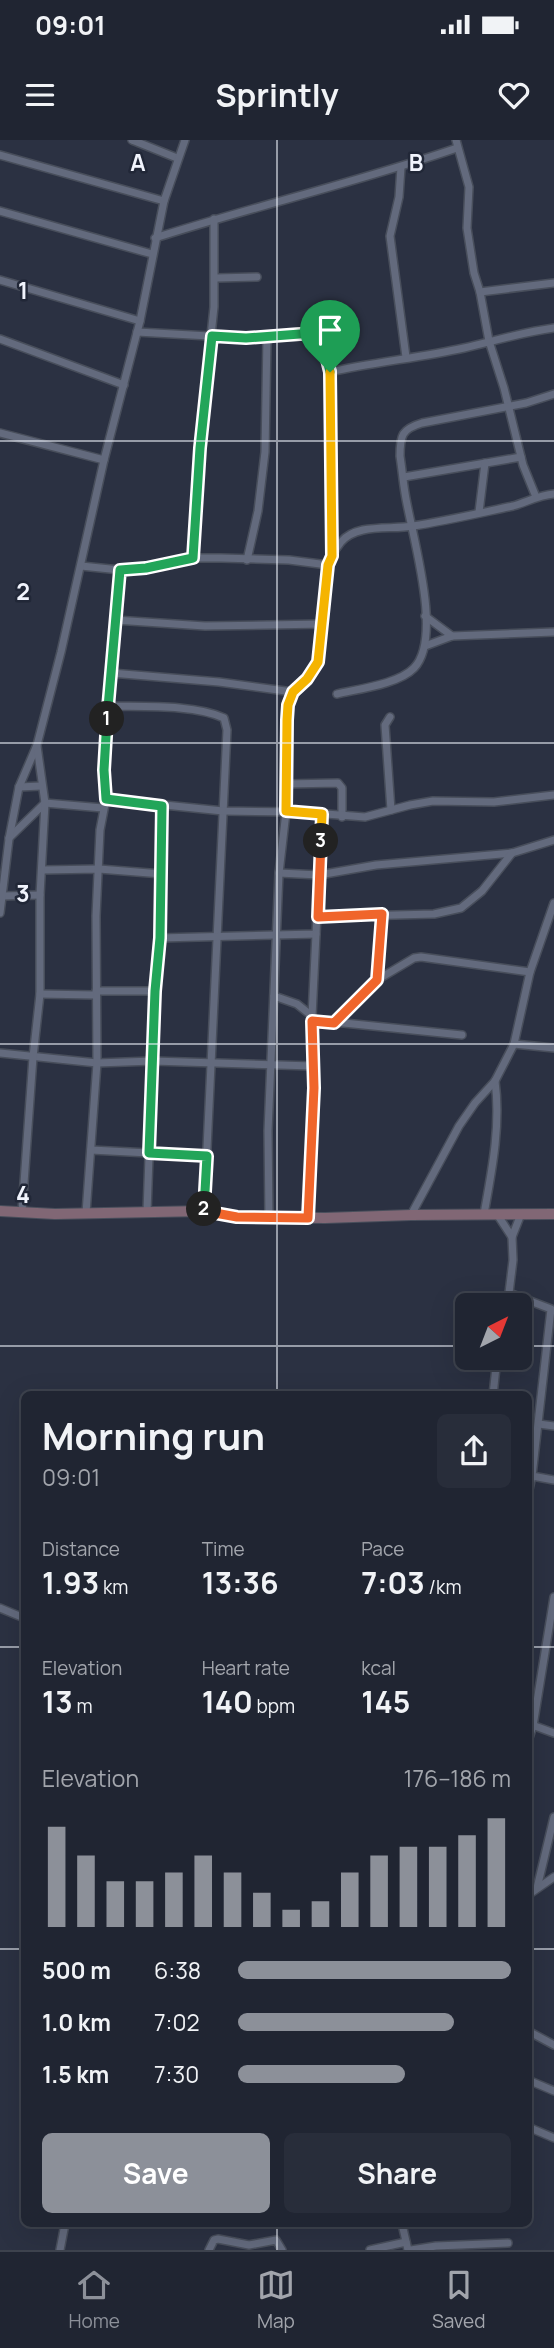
<!DOCTYPE html>
<meta charset="utf-8">
<style>
:root{--surface:#202532;--page:#282d3a;--text:#f1f3f6;--muted:#a2a5ac;--line:#3d424d;--accent:#8c9099}
body{margin:0;font-family:Manrope,sans-serif;background:var(--page);color:var(--text);height:100vh;display:flex;flex-direction:column;font-size:26px;white-space:nowrap}
*{box-sizing:border-box;margin:0}
p{font-size:23px;color:var(--muted)}
.icon{flex:none;width:38px;height:38px;fill:none;stroke:currentColor;stroke-width:2;stroke-linecap:round;stroke-linejoin:round}
.map{position:relative;flex:1;overflow:hidden}
.side{position:absolute;left:21px;top:1251px;width:511px;height:836px;display:flex;flex-direction:column;background:var(--surface);border-radius:10px;box-shadow:0 7px 28px #0002,0 0 0 2px var(--line)}
.side>*{flex:none}
.needle{width:46px;rotate:42deg}
.fabs{position:absolute;left:455px;top:1153px;display:grid;gap:14px}
.fabs a{display:grid;place-items:center;width:77px;height:77px;border-radius:10px;background:var(--surface);box-shadow:0 7px 28px #0002,0 0 0 2px var(--line);font-size:35px}
.pin{position:absolute;display:grid;place-items:center;width:60px;height:60px;color:#fff;margin:-72px -30px;border-radius:50% 50% 50% 0;rotate:-45deg;box-shadow:0 0 7px #0007}
.pin .icon{rotate:45deg}
.km{position:absolute;width:35px;height:35px;margin:-18px;border-radius:50%;background:#222;color:#fff;font-size:19px;line-height:35px;text-align:center}
.round{display:grid;place-items:center;flex:none;width:74px;height:74px;border-radius:10px;background:var(--page)}
.summary{display:flex;align-items:center;justify-content:space-between;height:119px;padding:0 21px}
h1{font-size:38px;font-weight:700;line-height:52px}
.stats{display:grid;grid-template-columns:repeat(3,1fr);gap:10px;height:119px;padding:7px 21px}
.stats div{display:grid;align-content:center}
.stats b{font-size:30px;font-weight:700}
.stats small{font-size:19px;font-weight:400}
.stats p{font-size:19px}
.chart{height:196px;padding:14px 21px}
.chart p{display:flex;justify-content:space-between}
.chart svg{width:100%;height:126px;margin-top:7px;stroke:var(--accent);stroke-width:6}
.cta{display:flex;gap:14px;margin-top:auto;padding:14px 21px}
.cta a{flex:1;height:80px;border-radius:10px;background:var(--accent);color:#fff;font-size:28px;font-weight:700;line-height:80px;text-align:center}
.cta a+a{background:var(--page);color:var(--text)}
ul{padding:0 21px;list-style:none;font-size:23px}
li{display:grid;grid-template-columns:112px 84px 1fr;align-items:center;height:52px}
li i{height:18px;border-radius:9px;background:var(--accent)}
.status{display:flex;justify-content:space-between;align-items:center;height:49px;padding:0 35px;background:var(--surface);direction:ltr}
.status svg{height:19px;fill:currentColor}
header{display:flex;justify-content:space-between;align-items:center;height:91px;padding:0 21px;background:var(--surface);font-size:32px;font-weight:700}
.tab-bar{display:flex;justify-content:space-around;align-items:center;height:98px;border-top:2px solid var(--line);background:var(--surface);font-size:19px;color:var(--muted)}
.tab-bar a{display:grid;justify-items:center;gap:4px}
.tab-bar .on{color:var(--accent)}
.map>svg:first-child{display:block}
</style>
<div class="status"><b>09:01</b><svg viewBox="0 0 49 12"><path d="M0 12V9h3v3zM5 12V6h3v6zM10 12V3h3v9zM15 12V0h3v12zM26 1h20v11H26zM47 4h2v5h-2z"/></svg></div>
<header><svg class="icon" aria-label="menu" viewBox="0 0 24 24"><path d="M4 6h16M4 12h16M4 18h16"/></svg>Sprintly<svg class="icon" aria-label="heart" viewBox="0 0 24 24"><path d="M12 20l-8-8c-3-5 5-10 8-4 3-6 11-1 8 4z"/></svg></header>
<div class="map">
<svg width="554" height="2110" viewBox="0 0 554 2110">
<rect width="100%" height="100%" fill="#2b3142"/>
<g fill="none" stroke-linecap="round" stroke-linejoin="round">
<g stroke="#484e5b" stroke-width="10">
<g id="street">
<polyline points="132,0 177,18"/>
<polyline points="456,0 469,47 467,88 474,133 480,152 489,201 504,248 523,325 536,357"/>
<polyline points="0,15 164,61"/>
<polyline points="401,27 399,57 390,96 406,217"/>
<polyline points="0,71 152,114"/>
<path d="M 155,98 C 255,66 358,42 457,8"/>
<polyline points="216,138 257,137"/>
<polyline points="0,140 140,181"/>
<polyline points="480,152 554,143"/>
<polyline points="137,192 246,198 308,192 319,195 322,199 330,232 332,416"/>
<polyline points="0,199 124,245"/>
<path d="M 330,232 C 374,222 419,218 464,208 C 494,201 523,192 554,188"/>
<polyline points="0,293 104,320"/>
<polyline points="404,337 521,317"/>
<polyline points="479,372 485,323"/>
<polyline points="193,418 199,308 214,167 214,79"/>
<polyline points="247,420 258,371 265,312 267,197"/>
<polyline points="81,426 120,430 146,428 193,418 221,418 289,420 328,425"/>
<polyline points="425,476 452,496"/>
<polyline points="115,480 205,486 323,484"/>
<polyline points="425,506 452,496 554,492"/>
<polyline points="111,533 219,542 293,552"/>
<path d="M 337,554 C 358,549 399,544 414,528 C 444,497 411,393 405,353 C 403,341 402,329 400,316 C 400,295 402,289 422,283 L 526,263 L 554,254"/>
<path d="M 108,566 C 141,567 194,564 224,578 L 227,590 L 204,1071"/>
<polyline points="390,577 385,585 391,670"/>
<polyline points="286,644 338,643 342,648 342,677"/>
<polyline points="19,647 41,646"/>
<polyline points="106,659 223,671 300,672 365,677 410,665 433,661 494,662 554,655"/>
<polyline points="9,698 45,663 103,668"/>
<polyline points="42,730 99,729 162,734"/>
<polyline points="279,733 319,735 376,725 512,713 554,700"/>
<polyline points="2,756 40,755"/>
<polyline points="0,773 9,699 19,647 37,605 61,512 104,320 140,181 164,61 185,0"/>
<polyline points="318,777 434,774 461,768 482,751 512,713"/>
<polyline points="160,798 316,794 322,674"/>
<polyline points="377,840 414,818 421,817 530,832"/>
<polyline points="96,851 155,851"/>
<polyline points="40,854 95,855"/>
<polyline points="274,856 297,864 312,876"/>
<polyline points="312,881 334,882 377,840 382,774"/>
<polyline points="334,882 462,895"/>
<polyline points="514,904 554,908"/>
<polyline points="0,913 97,923 153,921 313,926 314,948 308,1078"/>
<polyline points="313,926 312,876 316,794"/>
<polyline points="91,1010 207,1016"/>
<polyline points="22,1071 33,917 40,854 40,755 45,663 37,606"/>
<polyline points="147,1072 155,851 160,798 162,666"/>
<polyline points="86,1073 97,923 96,776 100,690 106,659 104,630 109,551 120,430"/>
<path d="M 484,1074 C 492,1030 501,985 495,941"/>
<polyline points="497,1074 512,1097"/>
<polyline points="521,1074 512,1097 513,1120 509,1153 551,1169 532,1336 554,1340"/>
<polyline points="411,1075 459,986 475,963 495,941 514,904 530,832 554,763"/>
<path d="M 269,1078 L 268,991 L 279,733 L 286,672 L 288,565 C 294,547 314,540 318,522 C 328,485 315,432 341,402 C 357,383 390,390 413,386 C 446,381 480,373 513,366 C 527,362 539,355 554,354"/>
<polyline points="506,1166 509,1153"/>
<polyline points="493,1255 497,1218"/>
<polyline points="539,1284 554,1286"/>
<polyline points="528,1354 532,1336"/>
<polyline points="0,1468 24,1478"/>
<polyline points="532,1585 554,1593"/>
<polyline points="528,1601 533,1586 554,1457"/>
<polyline points="537,1748 554,1677"/>
<polyline points="528,1755 554,1737"/>
<polyline points="528,1891 554,1905"/>
<polyline points="528,1940 554,1951"/>
<polyline points="528,1987 554,1998"/>
<polyline points="402,2084 408,2110"/>
<polyline points="60,2110 65,2084"/>
<polyline points="209,2110 214,2100 218,2099 249,2105 276,2100 282,2110"/>
<polyline points="370,2110 406,2102"/>
<polyline points="411,2110 436,2106 508,2103"/>
</g>
</g>
<g stroke="#484e5b" stroke-width="12">
<polyline id="secondary" points="0,1071 55,1074 204,1071 237,1077 325,1078 411,1075 554,1074"/>
</g>
<use href="#street" stroke="#636a7d" stroke-width="7"/>
<use href="#secondary" stroke="#816775" stroke-width="10"/>
</g>
<g fill="none" stroke-linecap="round" stroke-linejoin="round">
<g stroke="#fff" stroke-width="14">
<polyline id="split-1" points="107,579 120,430 146,428 193,418 200,308 212,196 246,198 313,193 322,199 330,232"/>
</g>
<g stroke="#fff" stroke-width="14">
<polyline id="split-2" points="107,579 104,630 106,659 162,666 160,798 155,851 149,1013 207,1016 204,1069"/>
</g>
<g stroke="#fff" stroke-width="14">
<polyline id="split-3" points="204,1069 204,1071 237,1077 308,1078 314,948 312,881 334,883 377,840 382,774 318,777 321,701"/>
</g>
<g stroke="#fff" stroke-width="14">
<polyline id="split-4" points="321,701 322,674 286,671 287,580 288,565 293,552 307,539 318,522 328,425 332,416 330,232"/>
</g>
<use href="#split-1" stroke="#22a559" stroke-width="9"/>
<use href="#split-2" stroke="#22a559" stroke-width="9"/>
<use href="#split-3" stroke="#f0652b" stroke-width="9"/>
<use href="#split-4" stroke="#f5b400" stroke-width="9"/>
</g>
<path fill="none" stroke="#f1f4fd" stroke-width="2" stroke-opacity="0.55" d="M 277,0 L 277,1255M 0,301 L 554,301M 0,603 L 554,603M 0,904 L 554,904M 0,1206 L 467,1206M 520,1206 L 554,1206M 0,1507 L 24,1507M 528,1507 L 554,1507M 0,1809 L 24,1809M 528,1809 L 554,1809M 277,2084 L 277,2110"/>
<g font-size="23" text-anchor="middle" font-weight="bold" fill="#f1f4fd" stroke="#212737" stroke-width="5" stroke-linejoin="round" paint-order="stroke">
<text x="138" y="31">A</text>
<text x="416" y="31">B</text>
<text x="23" y="159">1</text>
<text x="23" y="460">2</text>
<text x="23" y="762">3</text>
<text x="23" y="1063">4</text>
</g>
</svg>
<div class="fabs">
<a><svg class="needle" viewBox="-14 -14 28 28"><path d="M0-13l5 13h-10z" fill="#e53935"/><path d="M0 13l5-13h-10z" fill="#a2a5ac"/></svg></a>
</div>
<div class="pin" style="left:330px;top:232px;background:#1e9e55"><svg class="icon" aria-label="arrive" viewBox="0 0 24 24"><path d="M6 21V4h12l-3 4 3 4H6"/></svg></div>
<b class="km" style="left:107px;top:579px">1</b>
<b class="km" style="left:204px;top:1069px">2</b>
<b class="km" style="left:321px;top:701px">3</b>
<section class="side">
<div class="summary"><div><h1>Morning run</h1><p>09:01</p></div><a class="round"><svg class="icon" aria-label="share" viewBox="0 0 24 24"><path d="M12 15V3M7 8l5-5 5 5M5 13v7h14v-7"/></svg></a></div>
<div class="stats">
<div><p>Distance</p><b>1.93<small> km</small></b></div>
<div><p>Time</p><b>13:36</b></div>
<div><p>Pace</p><b>7:03<small> /km</small></b></div>
</div>
<div class="stats">
<div><p>Elevation</p><b>13<small> m</small></b></div>
<div><p>Heart rate</p><b>140<small> bpm</small></b></div>
<div><p>kcal</p><b>145</b></div>
</div>
<div class="chart"><p><span>Elevation</span>176–186 m</p>
<svg viewBox="0 0 160 44" preserveAspectRatio="none"><path d="M5 44V9M15 44V19M25 44V28M35 44V28M45 44V25M55 44V19M65 44V25M75 44V32M85 44V38M95 44V35M105 44V25M115 44V19M125 44V16M135 44V16M145 44V12M155 44V6"/></svg>
</div>
<ul>
<li><b>500 m</b>6:38<i style="width:100%"></i></li>
<li><b>1.0 km</b>7:02<i style="width:79%"></i></li>
<li><b>1.5 km</b>7:30<i style="width:61%"></i></li>
</ul>
<div class="cta"><a>Save</a><a>Share</a></div>
</section>
</div>
<nav class="tab-bar">
<a class="on"><svg class="icon" aria-label="home" viewBox="0 0 24 24"><path d="M3 11l9-7 9 7M6 9v11h12V9"/></svg>Home</a>
<a><svg class="icon" aria-label="map" viewBox="0 0 24 24"><path d="M3 6l6-2 6 2 6-2v14l-6 2-6-2-6 2zM9 4v14M15 6v14"/></svg>Map</a>
<a><svg class="icon" aria-label="saved" viewBox="0 0 24 24"><path d="M7 4h10v16l-5-4-5 4z"/></svg>Saved</a>
</nav>
